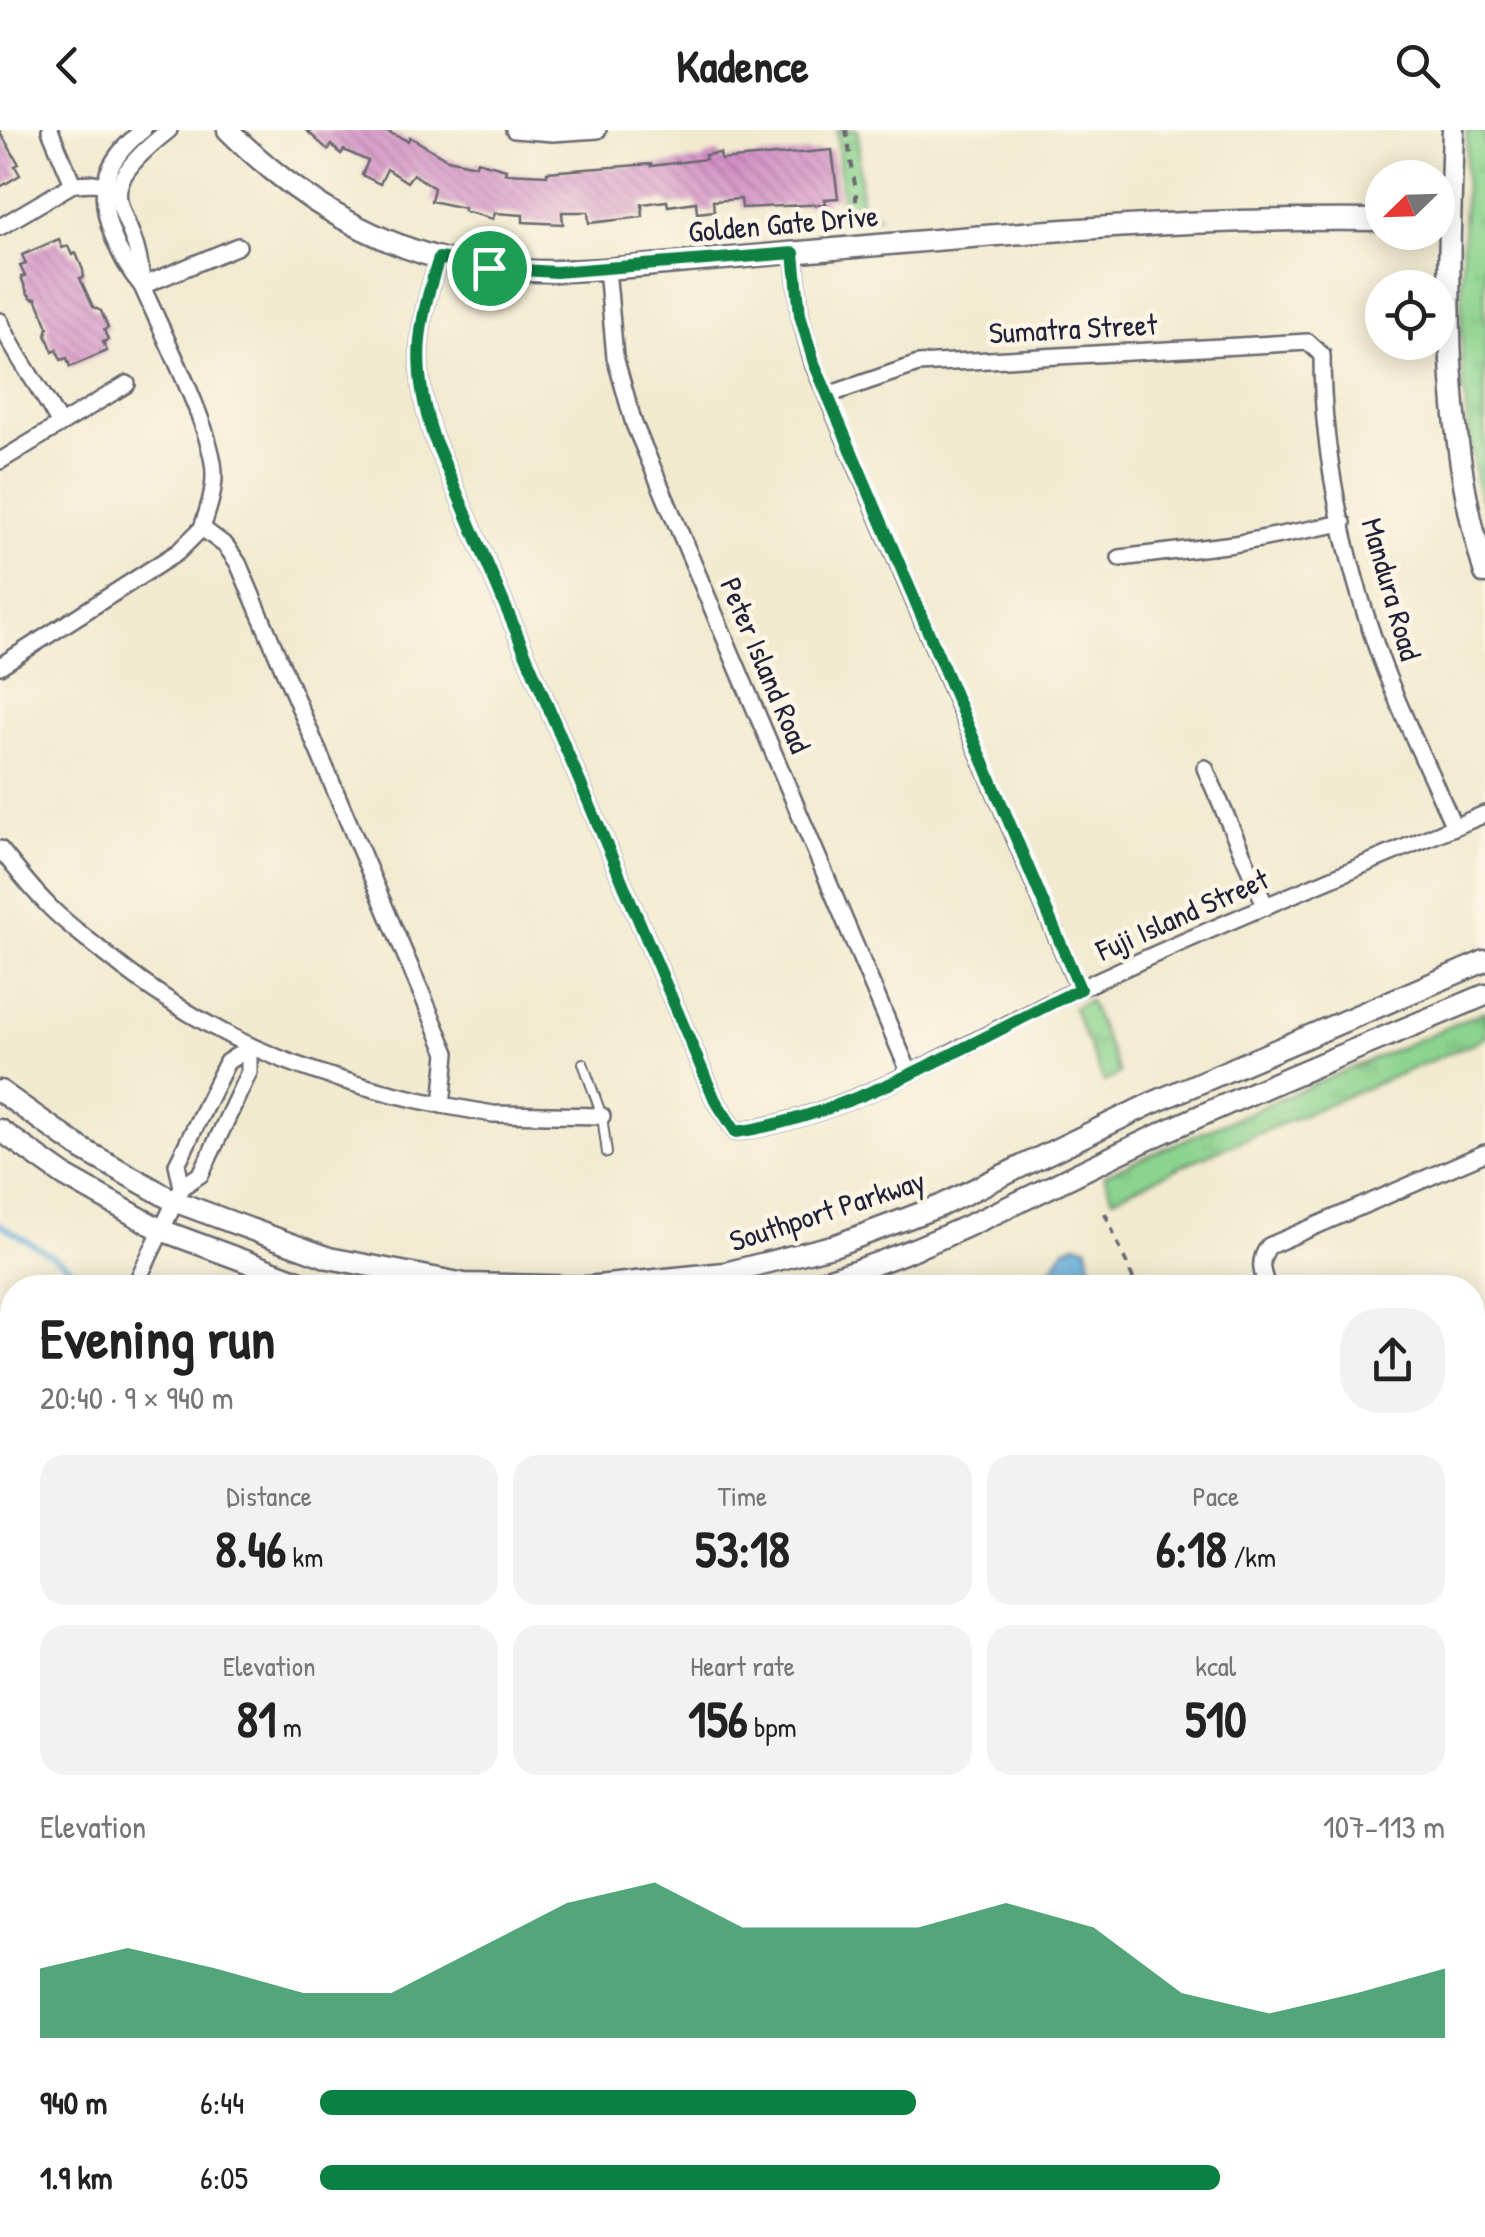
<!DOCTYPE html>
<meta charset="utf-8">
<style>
:root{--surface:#fff;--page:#f2f2f2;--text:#222;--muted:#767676;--accent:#0b8043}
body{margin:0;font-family:"Patrick Hand",sans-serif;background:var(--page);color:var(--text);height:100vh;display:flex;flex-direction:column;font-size:38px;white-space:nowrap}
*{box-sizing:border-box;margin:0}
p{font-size:32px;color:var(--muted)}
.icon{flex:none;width:55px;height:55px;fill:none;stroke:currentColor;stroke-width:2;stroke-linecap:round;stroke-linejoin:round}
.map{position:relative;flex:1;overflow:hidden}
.side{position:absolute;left:0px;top:1145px;width:1485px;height:962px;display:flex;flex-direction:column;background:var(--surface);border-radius:40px 40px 0 0;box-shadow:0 5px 25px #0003}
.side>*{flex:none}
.needle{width:65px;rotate:247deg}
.buttons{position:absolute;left:1365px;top:30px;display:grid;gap:20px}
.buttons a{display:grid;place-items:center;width:90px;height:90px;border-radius:50%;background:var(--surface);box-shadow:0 5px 25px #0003;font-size:50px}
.pin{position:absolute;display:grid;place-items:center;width:85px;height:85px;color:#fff;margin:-42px;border:5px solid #fff;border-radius:50%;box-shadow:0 2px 10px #0007}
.round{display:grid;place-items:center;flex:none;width:105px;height:105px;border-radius:40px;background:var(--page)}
.head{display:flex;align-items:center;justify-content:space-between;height:170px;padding:0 40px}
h1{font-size:55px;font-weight:800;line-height:75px}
.stats{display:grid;grid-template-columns:repeat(3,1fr);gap:15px;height:170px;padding:10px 40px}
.stats div{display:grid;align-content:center;border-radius:25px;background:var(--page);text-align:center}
.stats b{font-size:50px;font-weight:800}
.stats small{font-size:28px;font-weight:400}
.stats p{font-size:28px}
.chart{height:280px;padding:20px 40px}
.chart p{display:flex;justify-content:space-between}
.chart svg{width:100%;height:180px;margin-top:10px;fill:var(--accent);opacity:.7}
ul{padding:0 40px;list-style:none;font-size:32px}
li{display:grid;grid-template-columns:160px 120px 1fr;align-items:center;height:75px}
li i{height:25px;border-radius:12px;background:var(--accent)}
header{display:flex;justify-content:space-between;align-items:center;height:130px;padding:0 40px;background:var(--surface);font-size:45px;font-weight:800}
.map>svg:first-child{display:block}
</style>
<header><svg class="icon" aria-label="back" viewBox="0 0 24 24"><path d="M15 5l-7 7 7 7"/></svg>Kadence<svg class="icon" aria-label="search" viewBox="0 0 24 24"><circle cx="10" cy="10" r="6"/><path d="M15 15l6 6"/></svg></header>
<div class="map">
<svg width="1485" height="2107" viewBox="0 0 1485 2107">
<defs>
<pattern id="park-tufts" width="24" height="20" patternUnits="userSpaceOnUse" patternTransform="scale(2.5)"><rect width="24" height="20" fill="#8bd38e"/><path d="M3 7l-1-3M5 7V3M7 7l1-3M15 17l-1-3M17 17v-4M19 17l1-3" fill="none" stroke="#78b57b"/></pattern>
<pattern id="building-back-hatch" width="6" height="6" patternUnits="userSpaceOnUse" patternTransform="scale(2.5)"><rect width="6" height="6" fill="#d390c6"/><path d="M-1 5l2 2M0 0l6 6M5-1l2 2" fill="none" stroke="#ab75a2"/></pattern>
</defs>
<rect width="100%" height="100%" fill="#fcf5e5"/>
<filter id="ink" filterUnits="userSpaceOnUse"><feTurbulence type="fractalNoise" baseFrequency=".01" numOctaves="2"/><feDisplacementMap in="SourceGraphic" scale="20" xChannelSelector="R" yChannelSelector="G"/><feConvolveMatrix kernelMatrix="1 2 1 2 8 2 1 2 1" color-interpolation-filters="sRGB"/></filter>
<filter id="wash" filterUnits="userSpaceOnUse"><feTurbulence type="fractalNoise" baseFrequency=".0048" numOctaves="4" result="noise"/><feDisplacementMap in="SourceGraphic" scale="40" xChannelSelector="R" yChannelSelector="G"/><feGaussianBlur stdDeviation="2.25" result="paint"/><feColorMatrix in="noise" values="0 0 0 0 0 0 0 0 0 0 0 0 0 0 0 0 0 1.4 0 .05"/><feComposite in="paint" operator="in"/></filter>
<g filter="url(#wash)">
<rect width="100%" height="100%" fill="#f1eacf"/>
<g fill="url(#park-tufts)" stroke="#567a64" stroke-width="2.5">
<polygon points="837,0 858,0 861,71 879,86 826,92 842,73"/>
<path d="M 1467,0 L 1485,0 L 1485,374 C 1475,360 1475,340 1472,323 C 1453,217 1464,107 1467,0 Z"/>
<polygon points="1089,870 1120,944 1104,952 1073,878"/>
<polygon points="1485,881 1485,908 1193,1031 1113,1068 1104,1046 1124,1036"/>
</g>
<g fill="#63acdb" stroke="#42678b" stroke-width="2.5">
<polygon points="1078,1113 1088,1117 1090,1135 1099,1157 985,1157 1033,1143 1048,1144 1065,1118"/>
<polygon points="1473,2066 1485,2077 1485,2107 1065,2107 1063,2095 1472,2095"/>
</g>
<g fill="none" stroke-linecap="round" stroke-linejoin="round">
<polyline stroke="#63acdb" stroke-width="5" points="0,1094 81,1144"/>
</g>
<g id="blocks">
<g fill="url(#building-back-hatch)">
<polygon points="306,0 383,0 408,11 410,7 447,29 476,35 477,31 506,39 505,43 547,45 547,42 651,34 651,36 706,29 705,25 720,23 721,30 832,20 838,68 825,69 826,74 742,78 741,69 713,71 714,81 697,83 696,72 668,76 667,71 642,74 643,87 589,93 588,82 562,82 563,94 523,92 523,85 495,83 493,89 464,81 464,78 431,71 434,58 413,44 407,52 387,39 380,54 362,45 368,31 344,20 341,24 332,15 328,20"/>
<polygon points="0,2 19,34 15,36 20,45 0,57"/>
<polygon points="59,109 62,118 68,116 72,125 76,123 83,140 84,147 80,148 93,177 101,181 108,198 104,200 108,210 103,212 107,221 70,237 67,228 61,230 57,220 53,222 46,205 48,197 36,168 33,169 28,164 21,147 25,146 20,136 26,134 22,125"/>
</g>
</g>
</g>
<g filter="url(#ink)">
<use href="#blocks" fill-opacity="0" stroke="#6a686f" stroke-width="2.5"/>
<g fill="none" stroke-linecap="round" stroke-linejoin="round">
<g stroke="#6a686f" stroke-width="12">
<g id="lane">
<polyline points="583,933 602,986 607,1023"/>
<polyline points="0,1257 12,1263"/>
<polyline points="0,1647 12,1653"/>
<polyline points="0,1710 12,1713"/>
<polyline points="0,1845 12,1932"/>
<polyline points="0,1994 12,1993"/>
<polyline points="0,2034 12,2049"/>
<polyline points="25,2095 26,2107"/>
<polyline points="720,2095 721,2107"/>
<polyline points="851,2095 856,2107"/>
<polyline points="900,2095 905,2107"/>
</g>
</g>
<g stroke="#6a686f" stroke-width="20">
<g id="street">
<polyline points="50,0 73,54"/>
<path d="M 143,0 C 103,32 95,61 114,109 C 122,128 129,141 142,156 C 160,198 215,304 214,345 C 214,363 208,380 202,398 L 226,416 L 238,433 L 447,923 L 442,975 L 493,984 L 602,986"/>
<polyline points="514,0 553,3 598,0"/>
<polyline points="0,97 73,54 94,53 114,57"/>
<polyline points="794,123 800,185 813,233 1079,859"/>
<path d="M 439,128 C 417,195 411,238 433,306 L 715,970 L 736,1002 C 858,984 969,910 1079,859 C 1212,797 1349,741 1485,684"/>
<polyline points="607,139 615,227 634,294 909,942"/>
<path d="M 142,156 C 139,70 76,73 169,0"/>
<polyline points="142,156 238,116"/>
<path d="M 0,191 C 15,227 41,258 59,293"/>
<path d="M 828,265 L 918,234 L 1308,212 L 1322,225 C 1322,326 1346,432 1380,527 C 1401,585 1430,641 1454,697"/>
<polyline points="0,331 127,254"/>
<polyline points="1120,428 1234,414 1343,393"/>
<polyline points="0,536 178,422 202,398"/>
<polyline points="1205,638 1266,777"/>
<path d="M 0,719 C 15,737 29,756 45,772 C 60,789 80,803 97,817 C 206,908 305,947 442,975"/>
<polyline points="182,1057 177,1034 227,932 249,918"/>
<polyline points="134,1158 182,1057 201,1044 249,942 249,918"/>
<path d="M 1268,1158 C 1261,1142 1258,1130 1269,1116 L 1485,1023"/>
<polyline points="1472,1261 1485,1256"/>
<polyline points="0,1444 12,1417"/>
<polyline points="1472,1633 1485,1663"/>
</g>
</g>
<g stroke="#6a686f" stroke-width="25">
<g id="secondary">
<path d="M 228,0 C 287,59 357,106 439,128 C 514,148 589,141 665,134 C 718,129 770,125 823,120 C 1009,103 1196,87 1382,90"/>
<path d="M 1453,0 C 1448,150 1441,298 1485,443"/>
<polyline points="0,961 82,1019 174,1071 329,1128 465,1154 587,1157 725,1143 836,1115 940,1076 1150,974 1485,831"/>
<polyline points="0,1000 65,1046 161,1100 317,1158"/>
<path d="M 797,1158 C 927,1125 1041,1059 1162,1003 C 1268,954 1377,911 1485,865"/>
</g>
</g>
<g stroke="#6a686f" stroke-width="4" stroke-dasharray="8 8" stroke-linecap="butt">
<polyline points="846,0 856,61 856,93"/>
<polyline points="1105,1083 1137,1158"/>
<polyline points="1472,1949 1485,1979"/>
</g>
<use href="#lane" stroke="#fff" stroke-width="8"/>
<use href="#street" stroke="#fff" stroke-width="15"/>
<use href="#secondary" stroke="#fff" stroke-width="20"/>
</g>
</g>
<g fill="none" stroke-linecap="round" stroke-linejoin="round" filter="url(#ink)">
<g stroke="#fff" stroke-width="20">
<path id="route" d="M 794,123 L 800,185 L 814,233 L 1080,859 C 975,910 851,986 736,1002 L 715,970 L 433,306 C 411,238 417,195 439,128 L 489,138 L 556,142 Z"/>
</g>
<use href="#route" stroke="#0b8043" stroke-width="12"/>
</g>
<g text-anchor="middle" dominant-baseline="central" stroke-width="9" stroke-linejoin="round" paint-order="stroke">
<g font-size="30" fill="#22223b" stroke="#fcf5e5">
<text transform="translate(783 93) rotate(-5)">Golden Gate Drive</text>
<text transform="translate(1073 198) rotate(-3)">Sumatra Street</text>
<text transform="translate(1392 459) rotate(74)">Mandura Road</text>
<text transform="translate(766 535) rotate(67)">Peter Island Road</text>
<text transform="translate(1182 784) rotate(-24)">Fuji Island Street</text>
<text transform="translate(827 1080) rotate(-18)">Southport Parkway</text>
</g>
</g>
</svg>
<div class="buttons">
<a><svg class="needle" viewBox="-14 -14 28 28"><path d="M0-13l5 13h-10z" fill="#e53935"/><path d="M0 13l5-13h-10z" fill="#767676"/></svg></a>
<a><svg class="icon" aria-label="locate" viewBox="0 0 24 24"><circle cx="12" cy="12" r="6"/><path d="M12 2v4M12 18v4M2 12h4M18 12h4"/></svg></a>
</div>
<div class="pin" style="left:489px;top:138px;background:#1e9e55"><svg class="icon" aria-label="arrive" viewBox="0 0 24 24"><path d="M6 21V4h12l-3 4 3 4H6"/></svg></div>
<section class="side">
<div class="head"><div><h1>Evening run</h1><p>20:40 · 9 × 940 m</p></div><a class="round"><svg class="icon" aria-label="share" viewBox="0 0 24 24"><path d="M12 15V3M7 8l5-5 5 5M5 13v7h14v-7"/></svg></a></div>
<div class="stats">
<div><p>Distance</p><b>8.46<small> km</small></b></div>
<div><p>Time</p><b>53:18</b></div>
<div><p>Pace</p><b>6:18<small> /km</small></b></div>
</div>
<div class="stats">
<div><p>Elevation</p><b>81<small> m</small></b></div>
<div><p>Heart rate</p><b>156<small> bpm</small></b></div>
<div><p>kcal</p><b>510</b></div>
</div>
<div class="chart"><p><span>Elevation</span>107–113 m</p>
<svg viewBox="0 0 160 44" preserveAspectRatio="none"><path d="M0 44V27L10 22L20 27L30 33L40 33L50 22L60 11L70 6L80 17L90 17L100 17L110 11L120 17L130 33L140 38L150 33L160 27V44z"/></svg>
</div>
<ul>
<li><b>940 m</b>6:44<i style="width:53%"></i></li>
<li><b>1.9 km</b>6:05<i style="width:80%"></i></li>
</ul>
</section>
</div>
